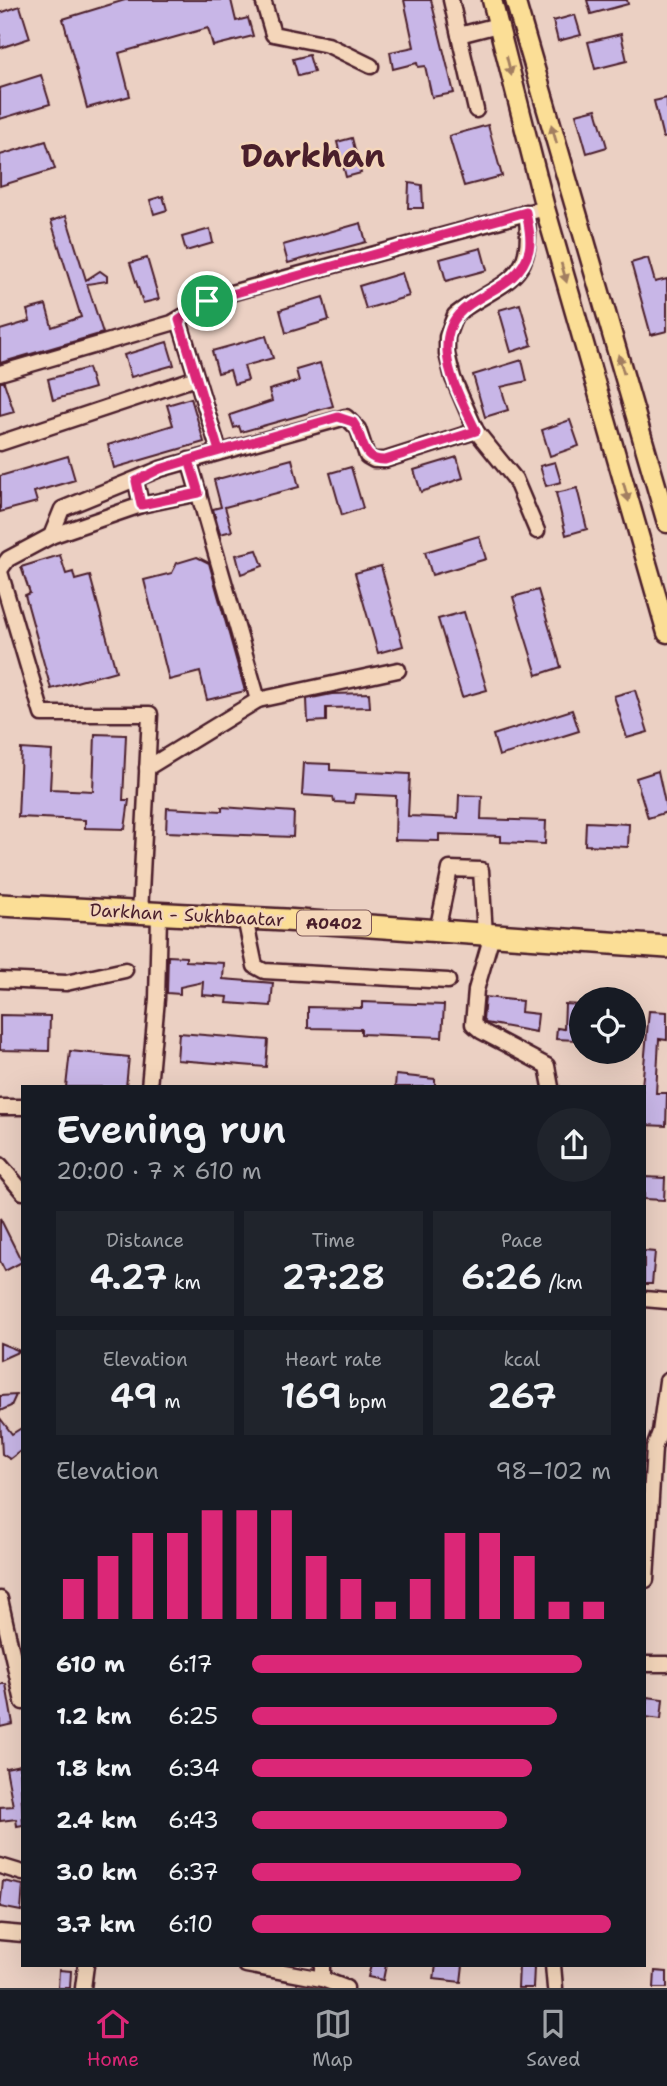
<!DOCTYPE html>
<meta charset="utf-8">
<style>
:root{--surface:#171b24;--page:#20242c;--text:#f1f3f6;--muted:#9ea1a6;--line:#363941;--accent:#db2777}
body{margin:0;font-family:"Shantell Sans",sans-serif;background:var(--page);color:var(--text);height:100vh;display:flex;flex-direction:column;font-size:26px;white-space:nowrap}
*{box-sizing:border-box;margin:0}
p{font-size:23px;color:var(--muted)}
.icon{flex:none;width:38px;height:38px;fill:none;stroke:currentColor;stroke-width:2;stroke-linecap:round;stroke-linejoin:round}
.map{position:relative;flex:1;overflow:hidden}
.sheet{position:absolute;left:21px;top:1085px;width:625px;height:882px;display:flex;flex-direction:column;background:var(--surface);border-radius:0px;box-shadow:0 7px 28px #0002}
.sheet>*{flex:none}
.controls{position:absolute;left:569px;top:987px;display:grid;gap:14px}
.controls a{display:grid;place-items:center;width:77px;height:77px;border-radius:50%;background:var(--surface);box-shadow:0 7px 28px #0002;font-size:35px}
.pin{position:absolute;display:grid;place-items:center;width:60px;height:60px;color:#fff;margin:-30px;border:4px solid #fff;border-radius:50%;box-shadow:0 2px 7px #0007}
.round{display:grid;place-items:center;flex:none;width:74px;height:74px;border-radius:37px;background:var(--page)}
.summary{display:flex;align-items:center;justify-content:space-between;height:119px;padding:0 35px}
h1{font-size:38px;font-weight:600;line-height:52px}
.figures{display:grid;grid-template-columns:repeat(3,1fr);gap:10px;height:119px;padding:7px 35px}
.figures div{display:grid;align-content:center;border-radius:0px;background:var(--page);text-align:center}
.figures b{font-size:35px;font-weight:600}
.figures small{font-size:19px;font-weight:400}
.figures p{font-size:19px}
.chart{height:196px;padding:14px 35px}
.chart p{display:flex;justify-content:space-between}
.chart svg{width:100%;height:126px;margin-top:7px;stroke:var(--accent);stroke-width:6}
ul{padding:0 35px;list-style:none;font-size:23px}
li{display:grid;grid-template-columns:112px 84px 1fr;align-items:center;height:52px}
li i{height:18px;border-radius:9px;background:var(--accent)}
.tab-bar{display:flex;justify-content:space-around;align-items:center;height:98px;border-top:2px solid var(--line);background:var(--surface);font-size:19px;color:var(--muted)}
.tab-bar a{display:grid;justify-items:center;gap:4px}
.tab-bar .active{color:var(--accent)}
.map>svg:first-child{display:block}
</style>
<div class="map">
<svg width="667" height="1988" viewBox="0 0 667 1988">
<rect width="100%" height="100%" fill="#ebd0c3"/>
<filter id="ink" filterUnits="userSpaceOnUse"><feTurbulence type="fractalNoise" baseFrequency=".0143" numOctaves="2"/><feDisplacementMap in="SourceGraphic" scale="14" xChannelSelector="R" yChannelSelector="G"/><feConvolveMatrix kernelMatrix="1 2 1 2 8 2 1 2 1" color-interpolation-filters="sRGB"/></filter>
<g filter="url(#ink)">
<g fill="#c8b6e7" stroke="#4a1f2b" stroke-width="2">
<polygon points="125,0 231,0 236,21 248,18 253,36 213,46 208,28 119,53 130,96 87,108 63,19"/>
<polygon points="404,0 431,0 454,93 432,97 425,66 418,67 417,63 393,69 390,52 414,47"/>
<polygon points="587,0 627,0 628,4 591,14"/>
<polygon points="20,6 30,38 0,48 0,13"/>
<polygon points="575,15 581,35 558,41 553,21"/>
<polygon points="621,34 627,61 595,69 588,42"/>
<polygon points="309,55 314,72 298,76 293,59"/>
<polygon points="41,75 50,104 0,119 0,88"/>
<polygon points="667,98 667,137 663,138 654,101"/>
<polygon points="596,109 607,147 587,153 576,114"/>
<polygon points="488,125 502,176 464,186 449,136"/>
<polygon points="352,138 361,173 346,177 337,142"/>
<polygon points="46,141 55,169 0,186 0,155"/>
<polygon points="409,183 422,185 423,208 408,208"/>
<polygon points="163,196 167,210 154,214 150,200"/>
<polygon points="66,216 86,280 100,271 107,276 107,281 87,284 103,333 0,363 0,330 30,321 27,310 46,305 52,327 81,317 51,221"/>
<polygon points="361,223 366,242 288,263 283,245"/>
<polygon points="210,229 213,243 186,251 182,237"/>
<polygon points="481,248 487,270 446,281 440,259"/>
<polygon points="147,258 159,299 143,303 130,263"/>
<polygon points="648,258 655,282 667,279 667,331 651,335 631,263"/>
<polygon points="402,273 409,296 366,309 359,286"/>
<polygon points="323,297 329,320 286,333 280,310"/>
<polygon points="520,304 532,345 511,352 499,310"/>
<polygon points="266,336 273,358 244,366 248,380 234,384 230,370 218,373 212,351"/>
<polygon points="167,342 174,365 131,377 124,355"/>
<polygon points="522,360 527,381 501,387 508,410 485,417 473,375"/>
<polygon points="320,363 333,406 241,432 239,426 234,428 230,415 272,401 269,390 299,381 296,370"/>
<polygon points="88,368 94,388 53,400 48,379"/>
<polygon points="0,382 4,382 14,412 0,416"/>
<polygon points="191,398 204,442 114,468 108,445 173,425 167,405"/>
<polygon points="570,420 579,446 550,456 542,430"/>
<polygon points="68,456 75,480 34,492 37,502 0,512 0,476"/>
<polygon points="457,457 463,478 421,492 414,470"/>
<polygon points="292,459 299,487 225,507 232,531 220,534 213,509 221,507 214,480"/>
<polygon points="555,462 561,482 546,486 540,466"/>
<polygon points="351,467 363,508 342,515 330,473"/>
<polygon points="577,488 587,529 566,535 556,493"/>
<polygon points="479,536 486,559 432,575 425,552"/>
<polygon points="257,550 263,566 241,574 236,555"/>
<polygon points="60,555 66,574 73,572 75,580 90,576 116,671 51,689 25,595 30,593 21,567"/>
<polygon points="197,557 209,563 245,691 207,700 200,672 169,680 144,580 172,573 177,563"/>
<polygon points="381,566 403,646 378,653 355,573"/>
<polygon points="538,590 561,667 537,675 513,597"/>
<polygon points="464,612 487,690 462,697 438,619"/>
<polygon points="635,690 648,732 627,738 614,696"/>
<polygon points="369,693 370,707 326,708 326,721 308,722 307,699 332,694"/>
<polygon points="572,710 579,731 499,756 493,735"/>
<polygon points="95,734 126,735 123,800 129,800 125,829 85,828 85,820 18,817 21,749 52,751 50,789 93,791"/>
<polygon points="304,763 330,764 330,770 410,774 408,816 458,818 459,795 482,796 481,819 546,821 545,844 501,842 501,836 439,834 439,841 395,840 396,796 355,794 354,803 334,802 333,797 302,795"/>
<polygon points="658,771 667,812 648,818 636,778"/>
<polygon points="222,807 294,812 293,837 166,832 167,808 222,811"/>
<polygon points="586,822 629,824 628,847 585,845"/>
<polygon points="168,956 186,957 186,961 224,963 223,979 273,983 271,1006 227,1003 228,997 202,995 203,982 180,987 180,994 167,993"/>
<polygon points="485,997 522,1001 521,1012 538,1014 536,1032 486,1023 483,1020"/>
<polygon points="362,1002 444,1005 442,1037 361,1034 361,1029 308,1028 308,1007 362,1008"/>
<polygon points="565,1004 581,1005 581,1030 576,1029 576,1040 556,1039 557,1028 564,1029"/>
<polygon points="649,1011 667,1012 667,1040 659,1039 656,1093 667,1093 666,1126 644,1125 642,1087"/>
<polygon points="0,1015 50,1016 49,1051 0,1050"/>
<polygon points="179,1033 268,1040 266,1067 177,1060"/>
<polygon points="70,1051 129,1057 126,1087 66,1087"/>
<polygon points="396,1075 435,1079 435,1087 395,1087"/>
<polygon points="644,1177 665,1178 664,1200 644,1199"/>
<polygon points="0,1218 22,1262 5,1271 0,1261"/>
<polygon points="644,1251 655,1252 652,1284 644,1284"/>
<polygon points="0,1343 20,1351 0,1360"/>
<polygon points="16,1395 11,1406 0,1411 0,1396"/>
<polygon points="0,1418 12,1434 23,1427 23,1449 10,1459 2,1454"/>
<polygon points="0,1684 6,1684 13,1724 0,1727"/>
<polygon points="647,1697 663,1699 661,1719 645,1717"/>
<polygon points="20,1765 23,1825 17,1826 16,1819 0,1821 0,1807 13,1806 6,1768"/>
<polygon points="3,1881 23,1885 21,1911 0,1907"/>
<polygon points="371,1965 386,1965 383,1980 368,1977"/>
<polygon points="436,1965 463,1965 461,1982 434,1979"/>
<polygon points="519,1965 534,1967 533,1988 518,1988"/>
<polygon points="59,1970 71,1971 70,1988 58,1988"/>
<polygon points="655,1971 667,1972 667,1988 654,1988"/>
</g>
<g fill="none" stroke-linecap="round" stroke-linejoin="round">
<g stroke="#4a1f2b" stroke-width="19">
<g id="minor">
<polyline points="263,0 273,34 328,45 371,66"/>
<polyline points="451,0 476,110"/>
<polyline points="459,35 498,25"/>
<path d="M 526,212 C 537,283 502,280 455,315 L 447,337 L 447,354 L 453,378 L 476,431 L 515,479 L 537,531"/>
<polyline points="179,320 219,451"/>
<polyline points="0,373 172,323 216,297 545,208"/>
<polyline points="0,443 196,378"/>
<polyline points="189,460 258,700"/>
<polyline points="136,481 141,505 199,493"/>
<polyline points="51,536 141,505"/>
<polyline points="0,570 8,559 51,536 62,509 160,469 346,417 358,429 367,456 374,460 385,460 476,431"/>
<polyline points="0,572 42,714 150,714 140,914"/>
<polyline points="147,768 258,700 398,670"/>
<polyline points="245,918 255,966 264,971 448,981"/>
<polyline points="437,931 450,869 481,870 485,935"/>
<polyline points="492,935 476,990 473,1024 481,1031 547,1066 551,1087"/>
<polyline points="0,980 66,983 125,970"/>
<polyline points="149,1087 157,999 159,915"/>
<polyline points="0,1107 23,1107"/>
<polyline points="0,1165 23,1192"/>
<polyline points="644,1299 667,1301"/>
<polyline points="646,1580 654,1448 660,1432 667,1381"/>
<polyline points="0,1599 23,1702"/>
<polyline points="644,1664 667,1664"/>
<polyline points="0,1866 23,1873"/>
<polyline points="0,1932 23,1934"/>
<polyline points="246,1965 322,1979 346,1988"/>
<polyline points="322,1965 322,1979"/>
<polyline points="553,1965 555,1988"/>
<polyline points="83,1988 86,1965"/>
</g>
</g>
<g stroke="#4a1f2b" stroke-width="23">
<g id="major">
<polyline points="492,0 545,208 667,633"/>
<polyline points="515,0 667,523"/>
</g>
</g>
<g stroke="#4a1f2b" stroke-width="26">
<polyline id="highway" points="0,905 285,920 667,947"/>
</g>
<use href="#minor" stroke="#f4d6ba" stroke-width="14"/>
<use href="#major" stroke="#fbde96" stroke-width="18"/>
<use href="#highway" stroke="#fbde96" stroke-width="21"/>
</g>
<defs><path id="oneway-solid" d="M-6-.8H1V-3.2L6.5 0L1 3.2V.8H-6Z" transform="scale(1.75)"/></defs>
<g fill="#a27e60">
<use href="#oneway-solid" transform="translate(509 66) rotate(76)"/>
<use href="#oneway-solid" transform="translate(554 134) rotate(-106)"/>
<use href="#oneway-solid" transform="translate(564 273) rotate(74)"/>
<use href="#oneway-solid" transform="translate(621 364) rotate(-106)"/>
<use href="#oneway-solid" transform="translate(626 492) rotate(74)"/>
</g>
</g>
<g fill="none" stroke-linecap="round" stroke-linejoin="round" filter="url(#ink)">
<g stroke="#fff" stroke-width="14">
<path id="route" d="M 207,301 L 179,320 L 219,451 L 160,469 L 136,481 L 141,505 L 199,493 L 189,460 L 338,417 L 353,422 C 365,438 360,461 385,460 L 476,431 C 465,407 448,378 447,351 C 444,289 517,301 529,250 C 532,238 528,224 526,212 L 207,301"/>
</g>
<use href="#route" stroke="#db2777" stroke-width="9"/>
</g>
<g text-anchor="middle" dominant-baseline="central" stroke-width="5" stroke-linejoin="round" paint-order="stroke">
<rect fill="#f4d6ba" stroke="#7d5656" stroke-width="2" x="297" y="910.5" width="74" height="25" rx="5"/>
<g font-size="16" font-weight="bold" fill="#4a1f2b">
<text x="334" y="923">A0402</text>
</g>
<g font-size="18" fill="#4a1f2b" stroke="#f4d6ba">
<text transform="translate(187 915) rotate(3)">Darkhan - Sukhbaatar</text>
</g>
<g font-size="32" font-weight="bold" fill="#4a1f2b" stroke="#f4d6ba">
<text x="313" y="155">Darkhan</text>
</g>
</g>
</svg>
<div class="controls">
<a><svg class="icon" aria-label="locate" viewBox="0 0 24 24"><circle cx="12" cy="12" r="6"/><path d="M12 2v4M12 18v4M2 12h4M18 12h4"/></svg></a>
</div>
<div class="pin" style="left:207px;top:301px;background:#1e9e55"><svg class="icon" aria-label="arrive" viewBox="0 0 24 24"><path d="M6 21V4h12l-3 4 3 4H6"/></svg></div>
<section class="sheet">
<div class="summary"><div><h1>Evening run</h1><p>20:00 · 7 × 610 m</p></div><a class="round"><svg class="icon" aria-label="share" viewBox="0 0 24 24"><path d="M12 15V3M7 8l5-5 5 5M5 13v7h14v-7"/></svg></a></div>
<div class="figures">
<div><p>Distance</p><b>4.27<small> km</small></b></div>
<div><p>Time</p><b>27:28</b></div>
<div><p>Pace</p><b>6:26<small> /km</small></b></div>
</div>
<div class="figures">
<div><p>Elevation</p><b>49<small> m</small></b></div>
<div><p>Heart rate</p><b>169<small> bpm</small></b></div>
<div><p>kcal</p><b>267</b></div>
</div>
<div class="chart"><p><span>Elevation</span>98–102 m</p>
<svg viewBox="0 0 160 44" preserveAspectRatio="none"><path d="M5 44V30M15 44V22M25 44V14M35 44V14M45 44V6M55 44V6M65 44V6M75 44V22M85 44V30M95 44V38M105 44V30M115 44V14M125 44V14M135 44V22M145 44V38M155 44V38"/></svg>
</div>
<ul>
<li><b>610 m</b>6:17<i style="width:92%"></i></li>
<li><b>1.2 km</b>6:25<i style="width:85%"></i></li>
<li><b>1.8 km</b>6:34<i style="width:78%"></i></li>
<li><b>2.4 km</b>6:43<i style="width:71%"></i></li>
<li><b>3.0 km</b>6:37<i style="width:75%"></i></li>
<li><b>3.7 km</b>6:10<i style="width:100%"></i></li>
</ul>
</section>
</div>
<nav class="tab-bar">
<a class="active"><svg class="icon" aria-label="home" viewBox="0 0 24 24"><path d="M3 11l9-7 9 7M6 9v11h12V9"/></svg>Home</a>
<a><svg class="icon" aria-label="map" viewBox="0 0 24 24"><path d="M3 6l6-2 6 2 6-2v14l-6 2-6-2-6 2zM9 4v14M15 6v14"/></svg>Map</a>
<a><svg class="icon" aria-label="saved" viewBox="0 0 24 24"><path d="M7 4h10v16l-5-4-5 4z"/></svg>Saved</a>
</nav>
